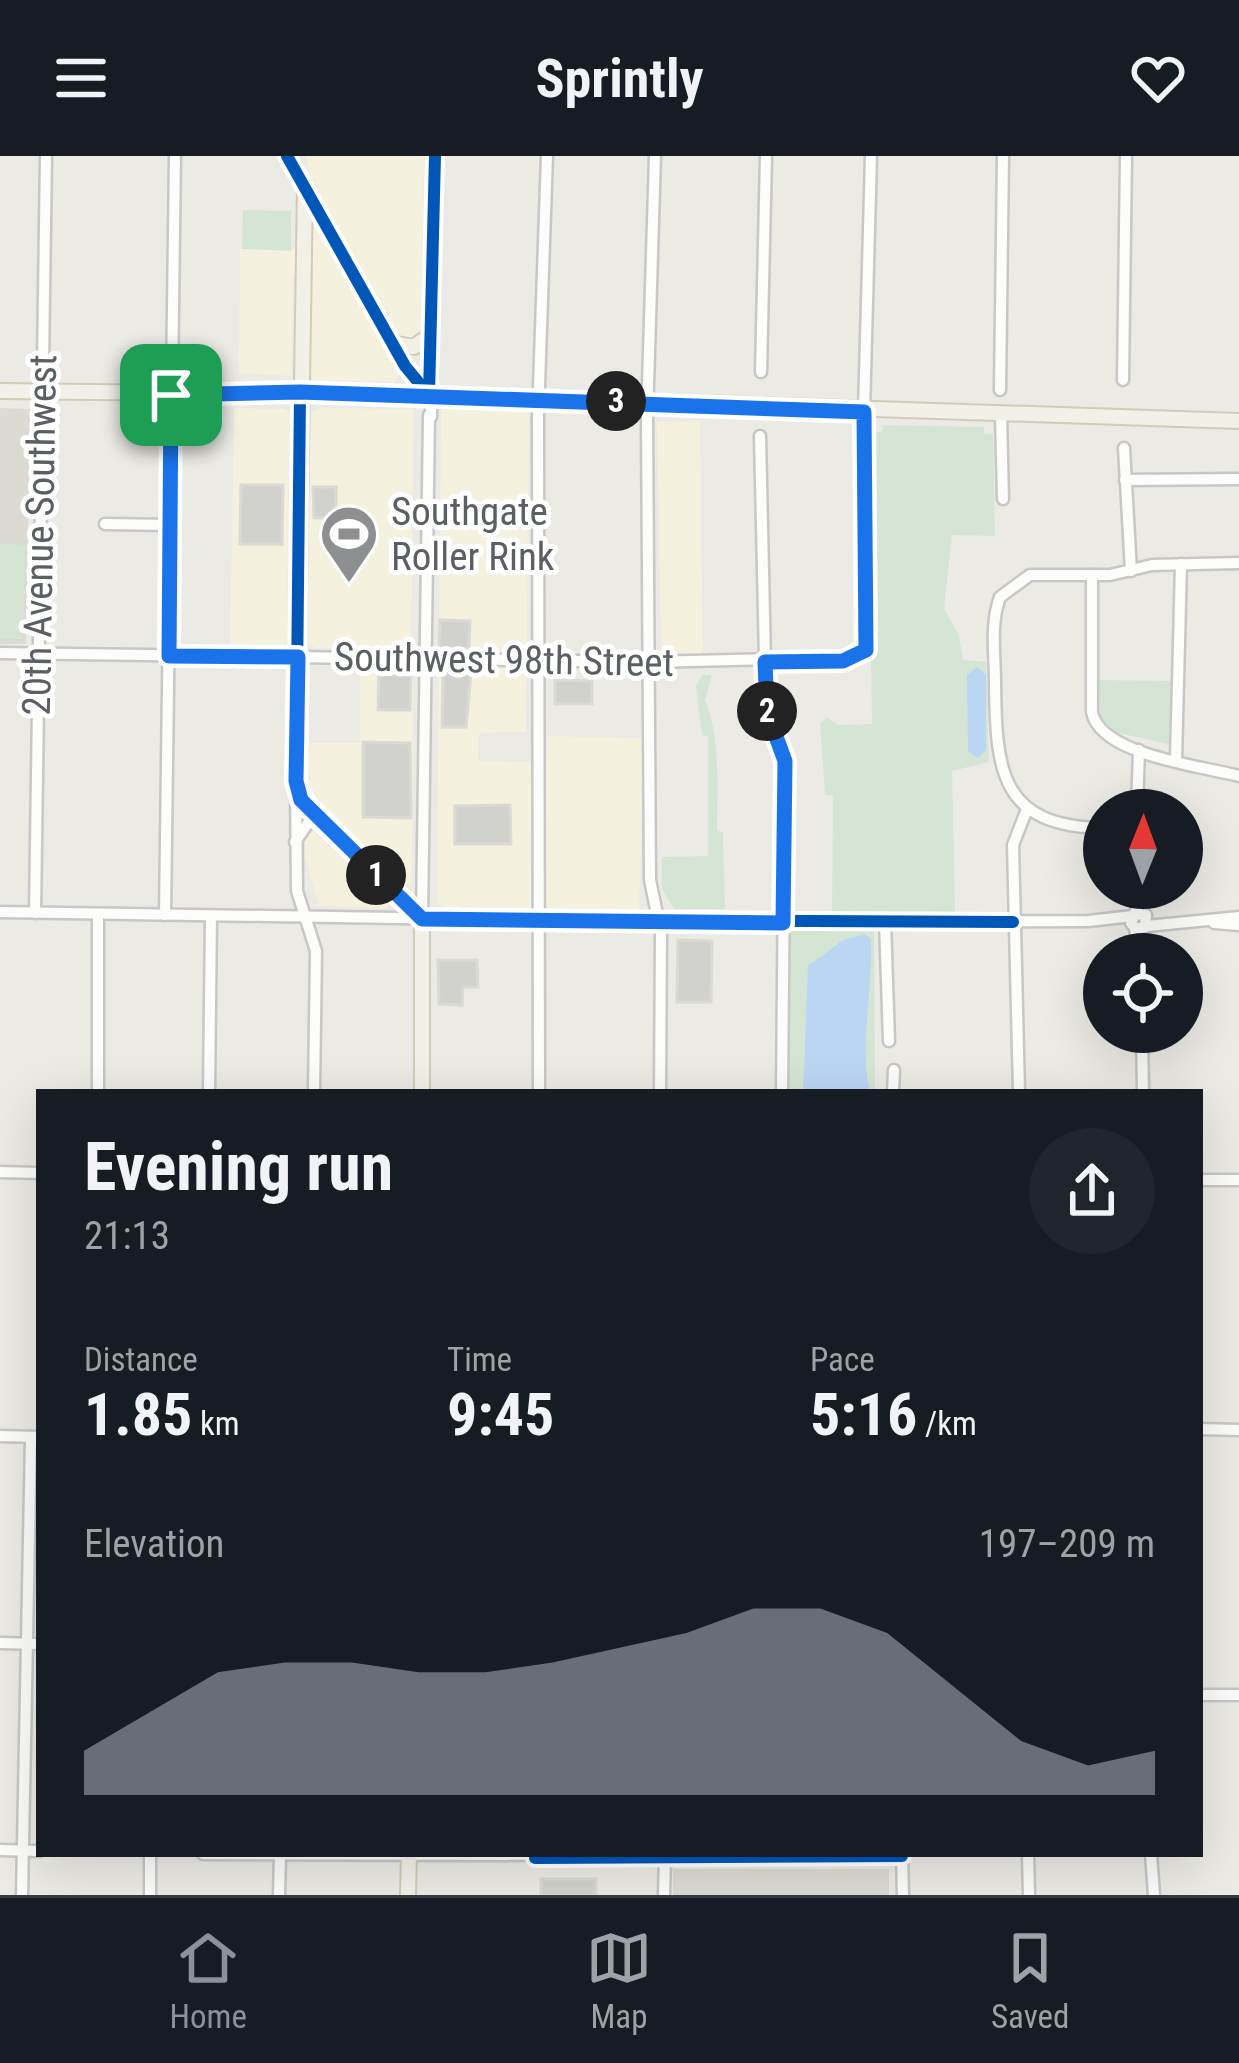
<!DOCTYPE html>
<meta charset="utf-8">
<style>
:root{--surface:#171b24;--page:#20242c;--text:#f1f3f6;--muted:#9ea1a6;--line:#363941;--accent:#8c9099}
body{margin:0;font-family:"Roboto Condensed",sans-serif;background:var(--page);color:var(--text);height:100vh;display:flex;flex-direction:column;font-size:45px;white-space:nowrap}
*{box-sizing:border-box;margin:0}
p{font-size:39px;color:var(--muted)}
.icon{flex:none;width:66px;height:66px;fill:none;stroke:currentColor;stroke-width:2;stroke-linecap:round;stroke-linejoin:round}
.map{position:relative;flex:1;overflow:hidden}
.sheet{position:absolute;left:36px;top:933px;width:1167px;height:768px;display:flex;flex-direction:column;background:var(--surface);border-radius:0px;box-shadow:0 12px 48px #0002}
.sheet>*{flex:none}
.needle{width:78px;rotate:1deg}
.fabs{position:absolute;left:1083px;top:633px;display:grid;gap:24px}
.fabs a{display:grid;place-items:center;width:120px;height:120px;border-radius:50%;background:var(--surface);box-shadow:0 12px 48px #0002;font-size:60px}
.pin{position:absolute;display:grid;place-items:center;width:102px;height:102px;color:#fff;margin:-51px;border-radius:24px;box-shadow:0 6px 18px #0006}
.km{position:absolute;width:60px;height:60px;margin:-30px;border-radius:50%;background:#222;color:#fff;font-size:33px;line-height:60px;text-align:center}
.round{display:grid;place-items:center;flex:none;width:126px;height:126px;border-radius:63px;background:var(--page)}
.summary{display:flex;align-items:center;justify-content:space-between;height:204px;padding:0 48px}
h1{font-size:66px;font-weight:700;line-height:90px}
.figures{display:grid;grid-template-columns:repeat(3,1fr);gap:18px;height:204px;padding:12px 48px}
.figures div{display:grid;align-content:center}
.figures b{font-size:60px;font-weight:700}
.figures small{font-size:33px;font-weight:400}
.figures p{font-size:33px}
.chart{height:336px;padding:24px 48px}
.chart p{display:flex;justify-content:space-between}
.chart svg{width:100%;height:216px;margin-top:12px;fill:var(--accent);opacity:.7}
header{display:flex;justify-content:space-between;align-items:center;height:156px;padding:0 48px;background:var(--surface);font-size:54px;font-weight:700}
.dock{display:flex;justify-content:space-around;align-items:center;height:168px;border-top:3px solid var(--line);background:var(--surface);font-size:33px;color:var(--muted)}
.dock a{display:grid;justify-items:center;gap:6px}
.dock .on{color:var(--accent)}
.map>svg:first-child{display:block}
</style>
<header><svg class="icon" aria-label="menu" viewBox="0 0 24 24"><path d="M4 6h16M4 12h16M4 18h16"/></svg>Sprintly<svg class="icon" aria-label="heart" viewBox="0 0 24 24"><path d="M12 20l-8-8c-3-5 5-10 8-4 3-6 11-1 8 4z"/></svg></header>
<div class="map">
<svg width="1239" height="1739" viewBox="0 0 1239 1739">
<rect width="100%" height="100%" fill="#ebeae5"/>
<g fill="#f4f1df">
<polygon points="307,0 424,0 421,179 395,226 308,224 308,119 293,119 291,220 239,217 240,92 309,94"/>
<polygon points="234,252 285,253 289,257 287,485 279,494 230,493"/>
<polygon points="319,252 414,253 411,492 315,492 308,487 311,257"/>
<polygon points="441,252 529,255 526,576 479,577 478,605 547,606 547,580 644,582 639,757 445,754 437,746"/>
<polygon points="700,265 703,498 661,497 657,266"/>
<polygon points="360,511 408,511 413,520 412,727 403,729 319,652 306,625 305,587 360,587"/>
<polygon points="310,673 390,747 387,752 319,750 305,701 305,675"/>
</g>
<g fill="#dbdad3">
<polygon points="0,252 30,253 26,488 0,488"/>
<rect x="673" y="1713" width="216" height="26"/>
</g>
<g fill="#d4e6d3">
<polygon points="243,54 291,55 291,95 242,93"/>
<polygon points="883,269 984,271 984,278 993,278 995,380 952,379 944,452 959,480 963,504 986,506 989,606 952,615 955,756 832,757 833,640 825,639 820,567 827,562 838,569 872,568 869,329 874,276 882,276"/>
<polygon points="0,388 25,389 23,483 0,483"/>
<path d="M 702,519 L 712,519 L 705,544 C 721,582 717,632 717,675 L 723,676 L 725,753 L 674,753 L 662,733 L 662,701 L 708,700 L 708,580 L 702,579 L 696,531 Z"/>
<polygon points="1099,524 1173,525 1172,589 1110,575 1101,563"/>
<polygon points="874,774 875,936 787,936 789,775"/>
</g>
<g fill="#bbd6f3">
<polygon points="977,511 986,519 986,594 978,602 968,595 967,519"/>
<path d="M 865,778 L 871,783 C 873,833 859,894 870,936 L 803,936 L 808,810 L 843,784 Z"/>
</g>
<g fill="#d1d1ce" stroke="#dad9d4" stroke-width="3">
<polygon points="241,329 283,329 282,388 240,388"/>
<polygon points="313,331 336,331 336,362 314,362"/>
<polygon points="440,464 470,465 469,492 439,492"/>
<polygon points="379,514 411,515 410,554 378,554"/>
<polygon points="443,517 471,517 466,571 442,571"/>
<polygon points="555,524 592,525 592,548 555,548"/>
<polygon points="363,586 410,587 411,662 363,661"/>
<polygon points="510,649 511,688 455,688 455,650"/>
<polygon points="678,784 712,785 711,846 677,846"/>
<polygon points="438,804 477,804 478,831 463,831 462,849 439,848"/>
<rect x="541" y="1723" width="55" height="16"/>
</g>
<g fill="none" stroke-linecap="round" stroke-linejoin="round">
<g stroke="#c7c7c7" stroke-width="15">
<g id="minor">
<polyline points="655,0 647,262 650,724 661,777 660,936"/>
<polyline points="761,216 766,0"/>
<polyline points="1123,224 1126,0"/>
<polyline points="1000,234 1003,0"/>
<polyline points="1001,260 1003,343"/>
<polyline points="431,261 435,0"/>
<polyline points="760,280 766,549 785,605 782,936"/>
<polyline points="1124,292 1131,415"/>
<polyline points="1125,324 1239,323"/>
<polyline points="105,368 170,369"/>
<path d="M 1092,419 L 1092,556 C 1100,599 1201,610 1239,620"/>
<polyline points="0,497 649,506 860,501 868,487 864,256 871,0"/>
<polyline points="1176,604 1181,408"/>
<polyline points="296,625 297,735 316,795 314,936"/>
<polyline points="1137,654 1139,594"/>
<path d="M 1104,672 C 999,671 996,613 995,526 C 995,499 990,467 1000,441 L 1030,419 L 1110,419 L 1152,409 L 1239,407"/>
<polyline points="295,686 313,660"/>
<polyline points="0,756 657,766 1088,765 1133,760"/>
<polyline points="35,757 46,0"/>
<polyline points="1134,758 1146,759 1145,771 1136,773 1131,767 1140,745"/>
<polyline points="165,759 175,0"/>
<polyline points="422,763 429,259"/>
<polyline points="885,766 889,885"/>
<polyline points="1214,767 1239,769"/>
<polyline points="1147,770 1239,761"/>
<polyline points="1135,773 1140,798"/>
<polyline points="1142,876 1143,936"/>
<polyline points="98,936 98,758"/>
<polyline points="209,936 211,760"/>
<polyline points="539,936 538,259 547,0"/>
<polyline points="893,936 894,914"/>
<polyline points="1019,936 1013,689 1027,653"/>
<polyline points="0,1016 39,1017"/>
<polyline points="1200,1024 1239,1024"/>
<polyline points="1200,1273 1239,1274"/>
<polyline points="0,1280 39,1281"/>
<polyline points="0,1487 39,1488"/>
<polyline points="1200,1539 1239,1539"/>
<polyline points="0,1694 39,1695"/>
<polyline points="203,1698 902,1700"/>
<polyline points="902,1698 903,1739"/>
<polyline points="1028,1698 1029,1739"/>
<polyline points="1151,1698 1154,1739"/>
<polyline points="22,1739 31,1281"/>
<polyline points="150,1739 150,1698"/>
<polyline points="279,1739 280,1698"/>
<polyline points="664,1739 665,1701"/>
</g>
</g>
<g stroke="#d1ccb5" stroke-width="18">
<g id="major">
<polyline points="287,0 405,210 429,239"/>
<polyline points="305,31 296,625 316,663 422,763 422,936"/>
<polyline points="397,188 414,191 430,179"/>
<polyline points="0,235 485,240 1239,265"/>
<polyline points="408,1739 409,1698"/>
</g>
</g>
<use href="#minor" stroke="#fcfcfb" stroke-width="10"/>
<use href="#major" stroke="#f2f1e8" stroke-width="14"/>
<g stroke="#fff" stroke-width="20">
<g id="cycleway">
<polyline points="287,0 405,210 429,239"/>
<polyline points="300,236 296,625 316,663 422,763 1013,766"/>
<polyline points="429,239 435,0"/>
<polyline points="535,1702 902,1700"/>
</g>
</g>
<use href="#cycleway" stroke="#0057b8" stroke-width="12"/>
</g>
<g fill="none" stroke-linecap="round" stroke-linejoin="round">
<g stroke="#fff" stroke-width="24">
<polygon id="route" points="300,236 864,256 866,494 843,505 765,506 767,556 785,605 783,767 422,763 301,644 296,625 298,501 169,500 171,239"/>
</g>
<use href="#route" stroke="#1a73e8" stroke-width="15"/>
</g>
<defs>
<g id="stadium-pin" transform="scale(3)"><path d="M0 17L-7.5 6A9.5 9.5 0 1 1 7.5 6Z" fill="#8d8f90" stroke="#fff"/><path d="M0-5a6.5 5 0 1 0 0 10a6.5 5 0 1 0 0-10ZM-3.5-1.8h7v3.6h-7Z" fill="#fff"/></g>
</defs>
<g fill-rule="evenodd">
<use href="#stadium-pin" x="349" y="378"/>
</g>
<g text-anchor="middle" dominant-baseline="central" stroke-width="10" stroke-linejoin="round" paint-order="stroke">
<g font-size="39" fill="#5b5e63" stroke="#fff" text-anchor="start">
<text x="391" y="356">Southgate<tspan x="391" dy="45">Roller Rink</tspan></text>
</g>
<g font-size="39" fill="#5b5e63" stroke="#fff">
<text transform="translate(40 379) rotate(-89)">20th Avenue Southwest</text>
<text transform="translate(504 504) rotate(1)">Southwest 98th Street</text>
</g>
</g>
</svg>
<div class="fabs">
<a><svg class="needle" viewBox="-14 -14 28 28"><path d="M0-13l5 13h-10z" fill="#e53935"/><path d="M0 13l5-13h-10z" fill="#9ea1a6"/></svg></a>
<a><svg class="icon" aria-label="locate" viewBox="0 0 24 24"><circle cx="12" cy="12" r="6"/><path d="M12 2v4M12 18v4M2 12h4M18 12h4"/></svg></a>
</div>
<div class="pin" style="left:171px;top:239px;background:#1e9e55"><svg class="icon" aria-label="arrive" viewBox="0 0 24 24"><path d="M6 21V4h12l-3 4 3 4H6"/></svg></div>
<b class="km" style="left:376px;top:719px">1</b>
<b class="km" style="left:767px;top:555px">2</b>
<b class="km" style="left:616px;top:245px">3</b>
<section class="sheet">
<div class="summary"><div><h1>Evening run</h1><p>21:13</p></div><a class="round"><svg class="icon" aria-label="share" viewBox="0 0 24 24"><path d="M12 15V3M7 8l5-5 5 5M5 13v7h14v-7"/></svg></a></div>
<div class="figures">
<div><p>Distance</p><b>1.85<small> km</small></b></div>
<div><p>Time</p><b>9:45</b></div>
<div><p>Pace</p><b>5:16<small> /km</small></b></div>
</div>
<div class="chart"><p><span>Elevation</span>197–209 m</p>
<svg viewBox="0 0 160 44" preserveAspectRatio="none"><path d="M0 44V35L10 27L20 19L30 17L40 17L50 19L60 19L70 17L80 14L90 11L100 6L110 6L120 11L130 22L140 33L150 38L160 35V44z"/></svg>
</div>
</section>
</div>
<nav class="dock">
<a class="on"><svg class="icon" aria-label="home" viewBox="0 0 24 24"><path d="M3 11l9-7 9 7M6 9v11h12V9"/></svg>Home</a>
<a><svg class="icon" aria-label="map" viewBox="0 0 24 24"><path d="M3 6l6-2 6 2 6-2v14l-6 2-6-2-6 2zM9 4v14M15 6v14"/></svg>Map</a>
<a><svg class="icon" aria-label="saved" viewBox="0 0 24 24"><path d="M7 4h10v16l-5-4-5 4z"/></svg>Saved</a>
</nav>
